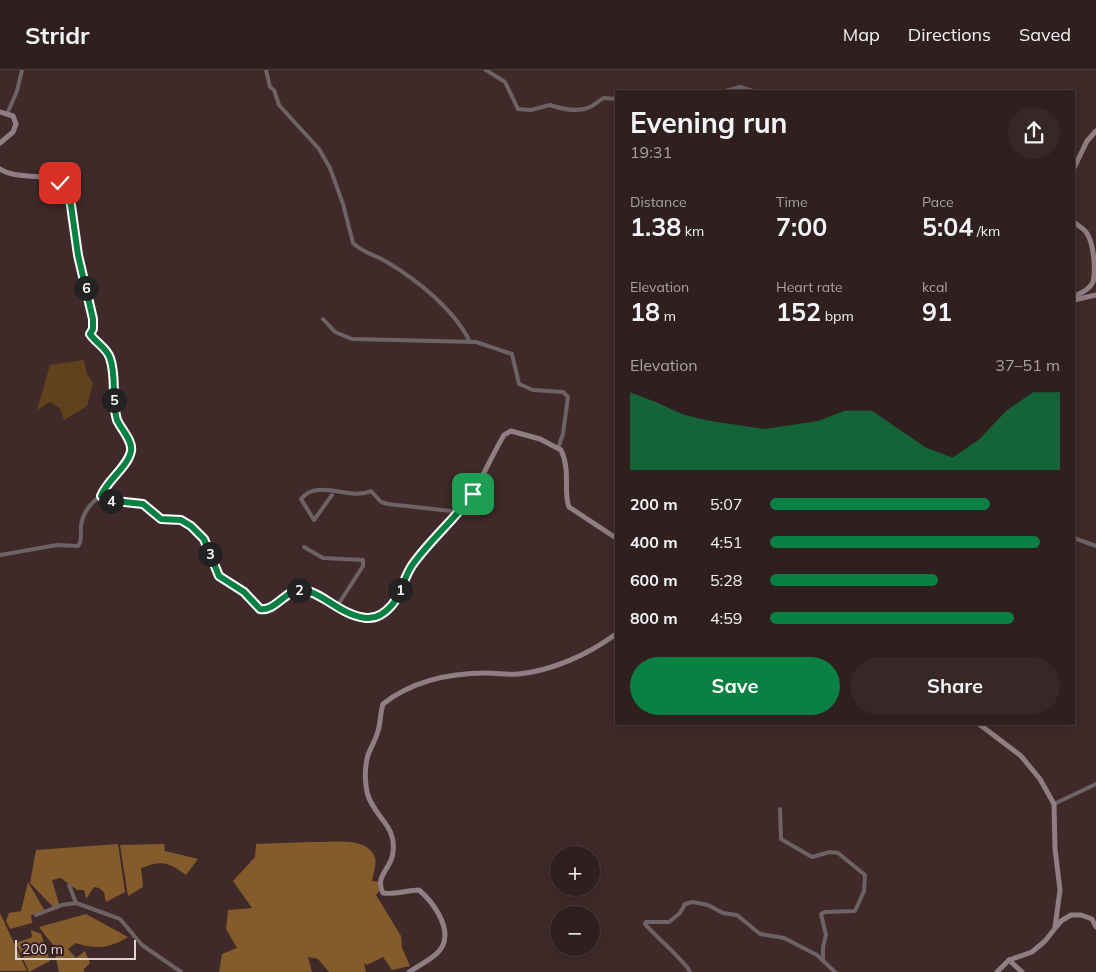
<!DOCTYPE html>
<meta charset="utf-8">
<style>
:root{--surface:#2f201f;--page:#372828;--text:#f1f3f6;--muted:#a7a3a4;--line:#4a3e3d;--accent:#0b8043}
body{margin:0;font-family:Mulish,sans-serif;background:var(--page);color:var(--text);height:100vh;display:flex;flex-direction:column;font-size:19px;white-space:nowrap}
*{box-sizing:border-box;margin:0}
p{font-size:16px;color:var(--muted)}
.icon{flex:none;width:28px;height:28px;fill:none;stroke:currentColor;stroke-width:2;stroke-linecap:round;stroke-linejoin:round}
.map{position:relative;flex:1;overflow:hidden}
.side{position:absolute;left:615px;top:20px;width:460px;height:635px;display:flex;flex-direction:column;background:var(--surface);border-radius:0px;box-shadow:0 2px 12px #0003,0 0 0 1px var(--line)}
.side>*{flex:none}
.fabs{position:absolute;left:550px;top:776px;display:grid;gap:10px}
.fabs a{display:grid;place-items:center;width:50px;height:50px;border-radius:50%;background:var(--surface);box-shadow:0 2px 12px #0003,0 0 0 1px var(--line);font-size:25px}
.scale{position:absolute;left:15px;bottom:12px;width:121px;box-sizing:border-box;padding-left:5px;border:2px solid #e1d2d2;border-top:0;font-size:14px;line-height:18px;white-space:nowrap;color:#e1d2d2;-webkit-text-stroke:4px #342020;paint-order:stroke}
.pin{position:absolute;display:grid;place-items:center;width:42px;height:42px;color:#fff;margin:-21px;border-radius:10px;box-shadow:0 2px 8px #0006}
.km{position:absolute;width:25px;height:25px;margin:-12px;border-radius:50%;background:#222;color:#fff;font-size:14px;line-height:25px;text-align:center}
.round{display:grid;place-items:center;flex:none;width:52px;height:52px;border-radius:26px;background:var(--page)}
.head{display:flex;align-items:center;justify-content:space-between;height:85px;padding:0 15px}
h1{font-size:28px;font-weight:700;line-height:38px}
.stats{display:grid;grid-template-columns:repeat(3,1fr);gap:8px;height:85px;padding:5px 15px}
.stats div{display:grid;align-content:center}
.stats b{font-size:25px;font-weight:700}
.stats small{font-size:14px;font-weight:400}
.stats p{font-size:14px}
.chart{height:140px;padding:10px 15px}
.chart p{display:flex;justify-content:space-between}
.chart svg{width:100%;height:90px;margin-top:5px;fill:var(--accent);opacity:.7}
.cta{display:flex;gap:10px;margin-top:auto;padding:10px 15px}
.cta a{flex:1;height:58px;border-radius:30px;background:var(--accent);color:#fff;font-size:20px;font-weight:700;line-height:58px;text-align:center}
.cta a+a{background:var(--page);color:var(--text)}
ul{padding:0 15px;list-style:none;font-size:16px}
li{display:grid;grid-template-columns:80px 60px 1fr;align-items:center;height:38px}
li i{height:12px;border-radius:6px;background:var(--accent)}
header{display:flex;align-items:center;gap:30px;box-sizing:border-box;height:70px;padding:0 25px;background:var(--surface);border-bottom:1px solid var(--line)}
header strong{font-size:24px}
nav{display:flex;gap:28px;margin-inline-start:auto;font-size:18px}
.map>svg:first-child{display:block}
</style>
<header>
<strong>Stridr</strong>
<nav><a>Map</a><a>Directions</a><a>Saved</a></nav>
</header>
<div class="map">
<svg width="1096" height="902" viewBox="0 0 1096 902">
<rect width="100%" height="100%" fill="#3f2a29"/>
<polygon fill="#60421f" points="84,290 87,304 93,313 87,336 64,350 60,338 50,332 37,340 50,295"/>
<g fill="#845b2b">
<path d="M 312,772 C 330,773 368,765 375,788 C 377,794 373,804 372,811 L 380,812 L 382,818 L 376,825 L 401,866 L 402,878 L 410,896 L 392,900 L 383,887 L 367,895 L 364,893 L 366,902 L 329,902 L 318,889 L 308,887 L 312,902 L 219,902 L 222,884 L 237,878 L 226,859 L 228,840 L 252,838 L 233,811 L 255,787 L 256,774 Z"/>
<polygon points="118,774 125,822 106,832 104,822 99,818 94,817 86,829 84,820 77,820 61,808 52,810 60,837 56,840 30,813 36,780"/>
<path d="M 164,774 L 165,781 L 198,789 L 186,805 C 168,792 163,790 141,798 L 143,817 L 128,826 L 120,775 Z"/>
<polygon points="28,812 45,841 31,845 32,853 10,859 6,851 9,843 21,841"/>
<polygon points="0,843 27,901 0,901"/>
<path d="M 86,844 L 128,867 C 110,878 96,880 76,873 L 68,879 L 76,888 L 85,881 L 90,893 L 84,899 L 84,902 L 59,902 L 53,875 L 39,857 Z"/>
<polygon points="31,860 41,864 50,891 29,902 16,873 32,867"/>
</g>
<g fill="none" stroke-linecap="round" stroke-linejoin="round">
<g stroke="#6d6266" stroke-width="4">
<path d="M 266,0 L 270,17 L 274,20 L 279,35 L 319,79 L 330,98 L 343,134 L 353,173 C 361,182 376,185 387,192 C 417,210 455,240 470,272"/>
<path d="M 486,0 L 505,12 L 518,39 L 531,40 L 550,35 C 562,39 577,43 590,37 C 595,35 599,30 604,28 L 616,29"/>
<polyline points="676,21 690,21"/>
<polyline points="725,21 740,17 753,21"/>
<polyline points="7,44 17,21 22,0"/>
<polyline points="323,249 335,262 352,269 476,272 512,284 519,314 533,320 563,322 568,327 563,364 558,378"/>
<path d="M 332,425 L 314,450 L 301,429 C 317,408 350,431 371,421 L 381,432 L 388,434 L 460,442"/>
<polyline points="1074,468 1096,476"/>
<polyline points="304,477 323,488 363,490 363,496 336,538"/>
<path d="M 0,485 L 57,475 L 78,476 C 83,470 80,463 81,456 C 82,444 91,432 101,426"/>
<polyline points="1054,734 1096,714"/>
<polyline points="780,739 781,769 812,787 830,782 838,783 865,805 864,821 855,841 825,842 821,844 826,865 823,877 823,889"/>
<polyline points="69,815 76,833"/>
<polyline points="36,845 62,835 76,833 112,846 120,849 142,875 181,902"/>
<path d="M 690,902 C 687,893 654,865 645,854 L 646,852 L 669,852 L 680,843 L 685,834 L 693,832 L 708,835 L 723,843 L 737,845 L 760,864 L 784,868 L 817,885 L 835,902"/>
</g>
<g stroke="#8f7e83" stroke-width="5">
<polyline points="0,42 13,46 16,54 13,62 0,73"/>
<polyline points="1074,98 1087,71 1096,61"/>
<path d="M 0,99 C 23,114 58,95 70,128 L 78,185 L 93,249 L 93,259 L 90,265 C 96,273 107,278 110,288 C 117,307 111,330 117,350 C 121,359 133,371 131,381 C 128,397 107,410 101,426 L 109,431 L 143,434 L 161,449 L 181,450 L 191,456 L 204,469 L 219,506 L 244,522 L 260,539 C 276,541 287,519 303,520 C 327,526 346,552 373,548 C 397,543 399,515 410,498 C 424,477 445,461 460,441 C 479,418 489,390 504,365 L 511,361 L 540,369 L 561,380 C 571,401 563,423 569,437 L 616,468"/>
<path d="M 1074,152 C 1077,155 1083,158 1086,162 C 1094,173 1096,200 1093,212 C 1089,220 1081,223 1074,226"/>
<polyline points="1074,230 1096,225"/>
<polyline points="979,654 1021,686 1040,709 1054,734 1055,779 1060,820 1055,857"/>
<polyline points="1009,890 1022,902"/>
<path d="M 409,902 C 419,895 438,887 443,875 C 451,856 432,831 419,820 C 407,820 395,825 383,823 C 374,805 392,799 393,782 C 396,759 381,751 372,734 C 364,722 364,699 368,685 C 371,677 376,669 378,661 C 381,652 380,643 383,634 C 412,611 451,603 487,603 C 498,603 508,605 518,604 C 552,601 589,584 616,564"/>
<polyline points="997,902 1009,890 1032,882 1045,871 1061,851 1071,845 1081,845 1092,849 1096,857"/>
</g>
</g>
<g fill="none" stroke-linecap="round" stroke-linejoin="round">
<g stroke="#fff" stroke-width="10">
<path id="route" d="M 60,113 L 68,121 L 70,128 L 78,185 L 93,249 L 93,259 L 90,264 C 96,273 107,278 110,288 C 117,307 111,330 117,350 C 121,359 133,371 131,381 C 128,397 107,410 101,426 L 106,430 L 143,434 L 161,449 L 181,450 L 191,456 L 204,469 L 219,506 L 244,522 L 260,539 C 276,542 287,517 304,520 C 323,523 340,545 366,548 C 377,549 386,542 392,535 C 402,523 404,506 413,494 C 431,469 455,449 473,424"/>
</g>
<use href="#route" stroke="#0b8043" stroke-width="6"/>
</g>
</svg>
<div class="fabs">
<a>+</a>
<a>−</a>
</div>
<div class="scale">200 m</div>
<div class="pin" style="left:473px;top:424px;background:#1e9e55"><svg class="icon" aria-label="arrive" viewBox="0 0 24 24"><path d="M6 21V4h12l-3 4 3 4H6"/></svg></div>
<div class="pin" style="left:60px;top:113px;background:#d93025"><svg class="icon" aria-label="check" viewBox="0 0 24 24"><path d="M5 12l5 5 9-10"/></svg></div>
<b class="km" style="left:400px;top:520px">1</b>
<b class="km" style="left:299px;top:520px">2</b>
<b class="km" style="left:210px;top:484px">3</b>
<b class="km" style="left:111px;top:431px">4</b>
<b class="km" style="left:114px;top:330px">5</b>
<b class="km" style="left:86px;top:218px">6</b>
<section class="side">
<div class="head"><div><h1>Evening run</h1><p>19:31</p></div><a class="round"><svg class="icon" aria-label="share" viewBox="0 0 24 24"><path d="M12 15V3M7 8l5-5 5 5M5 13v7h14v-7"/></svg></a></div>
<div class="stats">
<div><p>Distance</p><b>1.38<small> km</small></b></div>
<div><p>Time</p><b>7:00</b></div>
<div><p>Pace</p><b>5:04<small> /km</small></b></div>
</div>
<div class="stats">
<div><p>Elevation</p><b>18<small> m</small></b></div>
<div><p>Heart rate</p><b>152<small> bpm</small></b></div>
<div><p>kcal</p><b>91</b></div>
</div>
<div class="chart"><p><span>Elevation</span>37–51 m</p>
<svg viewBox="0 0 160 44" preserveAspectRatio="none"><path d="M0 44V6L10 11L20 17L30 20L40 22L50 24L60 22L70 20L80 15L90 15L100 24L110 33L120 38L130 29L140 15L150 6L160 6V44z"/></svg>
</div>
<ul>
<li><b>200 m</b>5:07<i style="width:76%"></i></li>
<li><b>400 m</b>4:51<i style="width:93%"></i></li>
<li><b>600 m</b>5:28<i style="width:58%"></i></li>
<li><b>800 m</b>4:59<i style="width:84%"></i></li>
</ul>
<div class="cta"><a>Save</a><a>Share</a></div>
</section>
</div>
